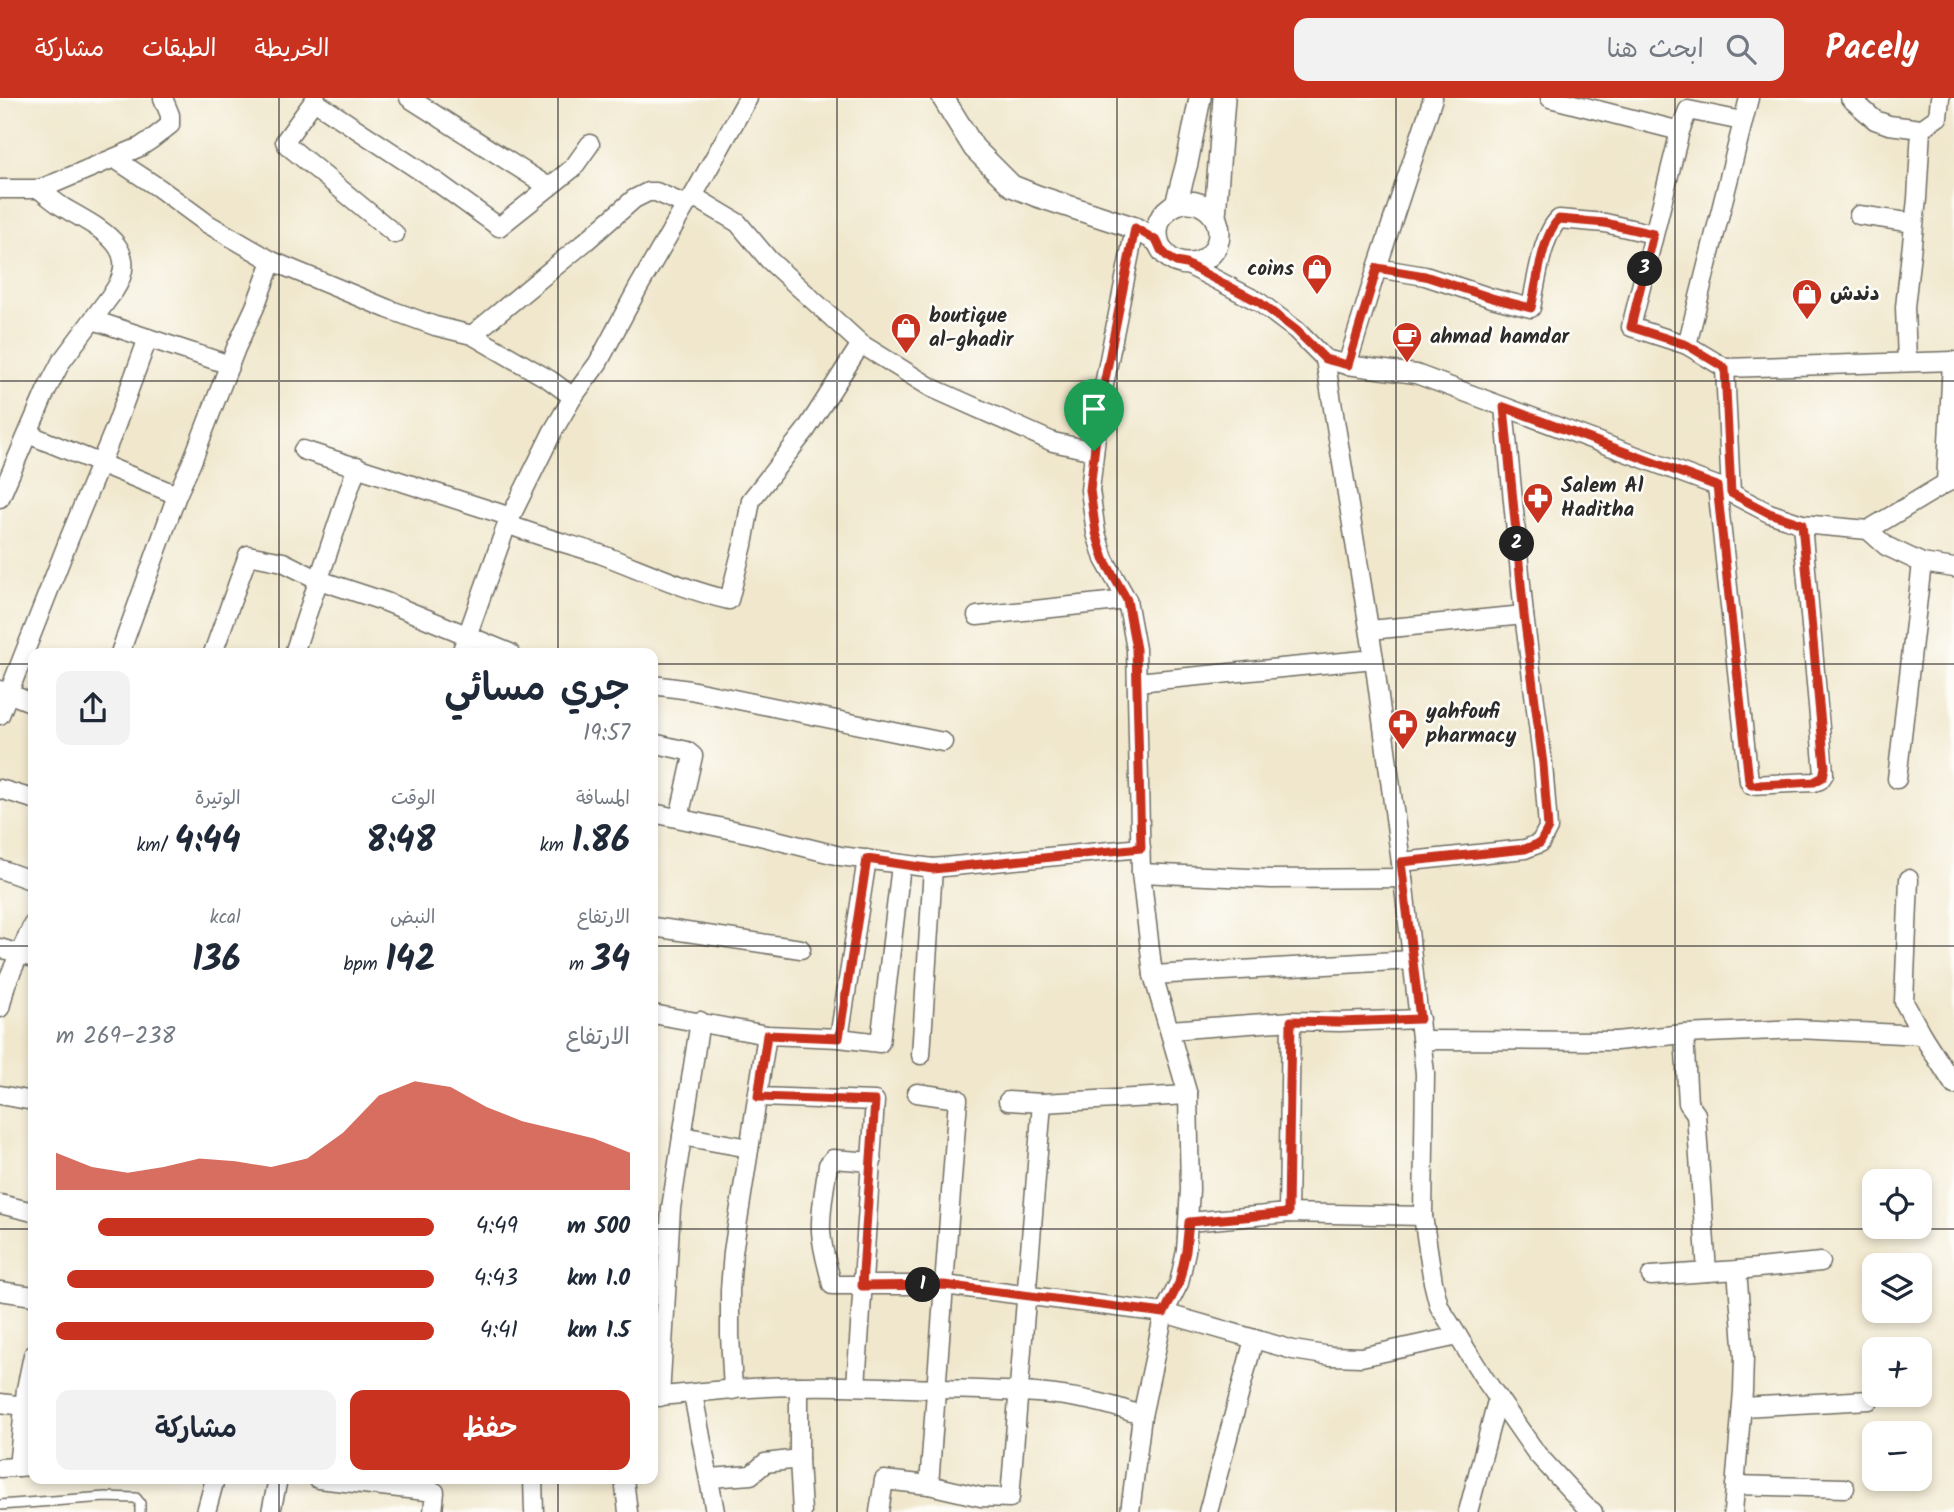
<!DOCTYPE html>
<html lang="ar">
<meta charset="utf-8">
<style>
:root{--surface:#fff;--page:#f2f2f3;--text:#1f2937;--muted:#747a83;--accent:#c8321e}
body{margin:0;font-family:Kalam,"Playpen Sans Arabic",sans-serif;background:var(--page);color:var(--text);direction:rtl;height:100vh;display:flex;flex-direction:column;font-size:26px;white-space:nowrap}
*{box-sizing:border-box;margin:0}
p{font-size:23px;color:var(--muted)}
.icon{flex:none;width:38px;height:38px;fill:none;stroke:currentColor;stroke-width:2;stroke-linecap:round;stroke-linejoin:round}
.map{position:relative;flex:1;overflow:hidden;direction:ltr}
.drawer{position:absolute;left:28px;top:550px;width:630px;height:836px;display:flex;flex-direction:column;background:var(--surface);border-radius:14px;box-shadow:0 4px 10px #0003;direction:rtl}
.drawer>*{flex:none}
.tools{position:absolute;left:1862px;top:1071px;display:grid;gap:14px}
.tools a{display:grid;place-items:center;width:70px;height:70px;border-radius:14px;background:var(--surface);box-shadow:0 4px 10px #0003;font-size:35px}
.pin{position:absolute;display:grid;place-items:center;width:60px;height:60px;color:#fff;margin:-72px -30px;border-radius:50% 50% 50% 0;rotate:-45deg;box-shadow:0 0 7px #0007}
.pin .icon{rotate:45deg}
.km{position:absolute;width:35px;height:35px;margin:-18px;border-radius:50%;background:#222;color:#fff;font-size:19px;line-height:35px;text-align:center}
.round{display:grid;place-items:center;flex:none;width:74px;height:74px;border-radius:14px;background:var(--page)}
.overview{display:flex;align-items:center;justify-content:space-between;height:119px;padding:0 28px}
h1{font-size:38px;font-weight:600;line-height:52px}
.stats{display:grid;grid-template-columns:repeat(3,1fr);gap:10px;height:119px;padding:7px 28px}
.stats div{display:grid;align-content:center}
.stats b{font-size:35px;font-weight:600}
.stats small{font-size:19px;font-weight:400}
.stats p{font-size:19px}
.chart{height:196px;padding:14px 28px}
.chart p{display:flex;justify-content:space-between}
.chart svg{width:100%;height:126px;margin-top:7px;fill:var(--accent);opacity:.7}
.action{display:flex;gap:14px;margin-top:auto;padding:14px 28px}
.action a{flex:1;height:80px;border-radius:14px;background:var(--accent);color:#fff;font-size:28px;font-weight:600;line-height:80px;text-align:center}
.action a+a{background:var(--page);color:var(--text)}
ul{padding:0 28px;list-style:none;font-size:23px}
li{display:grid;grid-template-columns:112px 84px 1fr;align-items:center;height:52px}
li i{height:18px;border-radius:9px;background:var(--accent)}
header{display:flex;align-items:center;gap:42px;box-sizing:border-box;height:98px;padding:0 35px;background:var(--accent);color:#fff}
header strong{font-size:33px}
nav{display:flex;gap:38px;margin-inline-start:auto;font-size:24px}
.search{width:490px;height:63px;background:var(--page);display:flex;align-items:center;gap:18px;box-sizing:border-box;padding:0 24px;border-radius:14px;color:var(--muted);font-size:26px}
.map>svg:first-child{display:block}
</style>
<header>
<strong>Pacely</strong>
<div class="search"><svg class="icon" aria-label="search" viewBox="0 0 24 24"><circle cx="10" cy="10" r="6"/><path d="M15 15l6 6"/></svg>ابحث هنا</div>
<nav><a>الخريطة</a><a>الطبقات</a><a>مشاركة</a></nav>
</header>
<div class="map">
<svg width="1954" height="1414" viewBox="0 0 1954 1414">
<rect width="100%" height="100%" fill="#fdfcf7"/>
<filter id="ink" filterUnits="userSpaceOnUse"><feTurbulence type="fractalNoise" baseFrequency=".0143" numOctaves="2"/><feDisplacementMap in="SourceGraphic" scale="14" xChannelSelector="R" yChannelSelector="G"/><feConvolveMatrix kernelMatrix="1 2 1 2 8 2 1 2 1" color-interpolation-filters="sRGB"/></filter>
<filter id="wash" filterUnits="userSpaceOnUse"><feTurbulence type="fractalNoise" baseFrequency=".00686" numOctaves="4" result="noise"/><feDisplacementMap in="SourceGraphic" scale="28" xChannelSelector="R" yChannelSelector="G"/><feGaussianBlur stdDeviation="1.57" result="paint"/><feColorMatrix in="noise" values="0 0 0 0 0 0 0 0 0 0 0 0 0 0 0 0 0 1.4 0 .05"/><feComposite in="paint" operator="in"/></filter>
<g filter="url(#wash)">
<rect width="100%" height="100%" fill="#f0e7cc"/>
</g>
<g filter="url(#ink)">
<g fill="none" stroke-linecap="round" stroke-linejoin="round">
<g stroke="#706d63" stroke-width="12">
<polyline id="service" points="0,1407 105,1399 136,1400 140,1405 140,1414"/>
</g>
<g stroke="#706d63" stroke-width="21">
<g id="minor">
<polyline points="316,0 285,43 287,47 395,136"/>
<polyline points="409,0 549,89"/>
<polyline points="1550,0 1680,33"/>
<polyline points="1749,0 1687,247 1725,270 1954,263"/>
<polyline points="1850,0 1875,22 1889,27 1921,31 1938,19 1940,0"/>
<polyline points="314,3 437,84 499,129 573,70 590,46"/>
<polyline points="115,61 159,90 208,126 272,163 388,211 435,228 472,237 550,282 573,299"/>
<polyline points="0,91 39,91 55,85 140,49 152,41 170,27 170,17 163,0"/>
<polyline points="693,98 738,125 769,162 861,246 932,290 1053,344 1094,353"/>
<polyline points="1859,117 1914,125"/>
<polyline points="1186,166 1259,204 1296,232 1325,261 1347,267 1416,276 1717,388 1769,415 1802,426 1868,432 1886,448 1922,465 1954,470"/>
<path d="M 1377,170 L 1425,178 L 1492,200 L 1531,210 C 1536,185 1542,137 1559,121 L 1605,125 L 1653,136"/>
<polyline points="93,222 230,267"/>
<polyline points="472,237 585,144 634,101 648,94 656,94 686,107"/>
<polyline points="1687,247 1631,229 1680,33 1688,12 1742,23"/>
<polyline points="1325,261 1374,561 1403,780 1425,975 1423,1118 1433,1184 1439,1208 1484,1280 1537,1356 1585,1408 1593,1414"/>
<polyline points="1907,264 1905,209 1917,101 1921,31"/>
<polyline points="1347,267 1377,170 1433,0"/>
<polyline points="1725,270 1731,395"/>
<polyline points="28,336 177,397"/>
<polyline points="303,352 511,419"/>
<polyline points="1946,385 1952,263"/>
<polyline points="1717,388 1749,683 1751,687 1814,684 1820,682 1824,676 1802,426"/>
<path d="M 0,400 L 46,293 L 61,264 L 114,193 C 143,149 98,130 66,111 C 57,106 48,98 39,91"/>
<path d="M 507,426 C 537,438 569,446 600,456 C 643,472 685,492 729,502 L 743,447 L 751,402 L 806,332 L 861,246"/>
<polyline points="1868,432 1946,385 1954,382"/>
<polyline points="977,518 1127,502"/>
<polyline points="1370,532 1524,517"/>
<polyline points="120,555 177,397 191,366 236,250 255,209 272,163"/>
<polyline points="213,555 248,457 283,464 319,482 386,504 510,555"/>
<polyline points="294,555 357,368"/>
<polyline points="461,555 507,426 553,333 573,299 598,265 638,190 686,107 693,98 748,0"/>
<polyline points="1137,584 1374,561"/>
<polyline points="653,587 690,592 943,644"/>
<polyline points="0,592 33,605"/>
<polyline points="0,617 69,441 115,330 148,240"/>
<polyline points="653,645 687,653 693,658 679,720"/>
<polyline points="1897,681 1922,465"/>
<polyline points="0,691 33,701"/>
<polyline points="653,715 752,736 840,758 933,770 1141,750"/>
<polyline points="1401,764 1525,751 1540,745 1548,730 1547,716 1543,666 1524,517 1504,309"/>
<polyline points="0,771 33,783"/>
<polyline points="1141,775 1271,781 1403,780"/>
<polyline points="1909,781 1904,904 1922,937 1954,987"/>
<polyline points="653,829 801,851"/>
<polyline points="0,850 33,860"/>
<polyline points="1153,877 1412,862"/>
<polyline points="0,910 6,886 33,826"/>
<polyline points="653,916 767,937 839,940 880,945 901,767"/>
<polyline points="1170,932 1291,923"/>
<polyline points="1684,936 1688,1005 1696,1016 1707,1174"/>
<polyline points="839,940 867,761"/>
<polyline points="1422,942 1616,943 1684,936 1797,931 1922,937"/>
<polyline points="921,957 933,770"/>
<polyline points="917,995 958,1001 929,1387"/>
<polyline points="0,997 33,1003"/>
<polyline points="758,999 875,1003 856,1288"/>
<polyline points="1008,1003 1042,1005 1188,997"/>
<polyline points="682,1038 749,1050"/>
<path d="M 872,1064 L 833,1061 L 828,1067 C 825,1089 820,1111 821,1133 C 822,1152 828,1169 832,1187 L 944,1187 L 1164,1215 L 1293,1252 L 1331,1258 L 1361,1259 L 1458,1238"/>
<polyline points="0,1106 33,1114"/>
<polyline points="1288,1115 1291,923 1340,924 1420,921"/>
<polyline points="1189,1124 1288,1115 1423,1118"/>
<polyline points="1737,1172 1821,1164"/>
<polyline points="1651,1178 1737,1172 1744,1259 1743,1293 1733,1414"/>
<polyline points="0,1193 33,1198"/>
<polyline points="733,1292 730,1237 730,1192 733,1154 767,937"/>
<polyline points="693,1296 715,1414"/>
<path d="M 653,1299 C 702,1294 753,1288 802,1288 C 849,1287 895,1290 941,1291 C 1009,1293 1078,1292 1142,1318"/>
<polyline points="660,1299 671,1110 700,923"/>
<polyline points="0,1305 24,1308"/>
<polyline points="1743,1309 1870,1302"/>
<polyline points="799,1361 802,1414"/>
<polyline points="18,1369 26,1291 33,1257"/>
<polyline points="0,1370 33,1368"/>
<polyline points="710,1380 751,1377 765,1365 799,1361 799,1288"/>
<polyline points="318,1381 435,1394 433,1414"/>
<polyline points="533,1381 534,1414"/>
<polyline points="624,1381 628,1414"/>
<polyline points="1735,1387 1845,1390"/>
<polyline points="206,1414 215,1381"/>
<polyline points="271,1414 278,1381"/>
<polyline points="879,1414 884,1382 929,1387 981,1399 1010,1400 1042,1005"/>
<polyline points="1130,1414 1142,1318 1164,1215 1179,1185 1186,1153 1190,1092 1188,997 1153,877 1141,775 1136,551 1127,502 1104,461 1096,435 1090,392 1099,312 1135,130"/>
<polyline points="1208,1414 1254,1241"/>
<polyline points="1468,1414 1498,1299"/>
</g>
</g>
<g stroke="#706d63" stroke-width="24">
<g id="tertiary">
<polyline points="943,0 974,50 1012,88 1037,98 1135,130 1157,143"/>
<circle cx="1188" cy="135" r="31"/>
<polyline points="1176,106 1187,65 1200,0"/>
<polyline points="1215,118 1224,0"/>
</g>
</g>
<use href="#service" stroke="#fff" stroke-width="9"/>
<use href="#minor" stroke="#fff" stroke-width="18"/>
<use href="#tertiary" stroke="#fff" stroke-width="21"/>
</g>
</g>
<g fill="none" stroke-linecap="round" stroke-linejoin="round" filter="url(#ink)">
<g stroke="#fff" stroke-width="14">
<path id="route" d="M 1559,121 L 1605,125 L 1653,136 L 1631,229 L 1687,247 L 1725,270 L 1731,395 L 1769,415 L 1802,426 L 1825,669 L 1823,679 L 1814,684 L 1759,687 L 1751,687 L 1749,683 L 1717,388 L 1504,309 L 1524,517 L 1543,666 L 1547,716 L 1548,730 L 1540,745 L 1525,751 L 1401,764 L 1420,921 L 1340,924 L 1291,923 L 1288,1115 L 1189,1124 L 1186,1153 L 1179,1185 L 1164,1215 L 944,1187 L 862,1188 L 875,1003 L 758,999 L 767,937 L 839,940 L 867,761 L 933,771 L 1141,750 L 1136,551 L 1127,502 L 1104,461 L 1096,435 L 1090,392 L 1099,312 L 1135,130 L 1157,143 L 1161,152 L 1168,159 L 1176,164 L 1186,166 L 1259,204 L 1296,232 L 1325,261 L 1348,267 L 1377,170 L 1425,178 L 1492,200 L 1531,210 C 1537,186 1542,137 1559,121 Z"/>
</g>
<use href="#route" stroke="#c8321e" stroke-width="9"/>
</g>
<path fill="none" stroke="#2b2b2b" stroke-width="2" stroke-opacity="0.55" d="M 279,0 L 279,555M 558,0 L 558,555M 837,0 L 837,1414M 1117,0 L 1117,1414M 1396,0 L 1396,1414M 1675,0 L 1675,1414M 0,283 L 1954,283M 0,566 L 33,566M 653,566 L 1954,566M 0,848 L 33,848M 653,848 L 1954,848M 0,1131 L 33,1131M 653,1131 L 1954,1131M 279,1381 L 279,1414M 558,1381 L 558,1414"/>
<defs>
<g id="shop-pin" transform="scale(1.575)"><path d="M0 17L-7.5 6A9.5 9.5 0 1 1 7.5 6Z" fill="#c8321e" stroke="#fdfcf7"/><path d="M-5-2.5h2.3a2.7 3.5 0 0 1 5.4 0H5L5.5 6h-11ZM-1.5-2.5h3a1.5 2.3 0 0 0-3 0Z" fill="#fff"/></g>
<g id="cafe-pin" transform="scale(1.575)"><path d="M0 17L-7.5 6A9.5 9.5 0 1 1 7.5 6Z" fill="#c8321e" stroke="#fdfcf7"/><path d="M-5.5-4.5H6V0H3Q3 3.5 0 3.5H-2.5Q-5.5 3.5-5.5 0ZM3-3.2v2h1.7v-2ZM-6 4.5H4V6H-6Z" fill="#fff"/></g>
<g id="pharmacy-pin" transform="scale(1.575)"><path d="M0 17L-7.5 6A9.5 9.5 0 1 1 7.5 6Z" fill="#c8321e" stroke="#fdfcf7"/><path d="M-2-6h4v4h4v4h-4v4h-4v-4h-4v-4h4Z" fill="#fff"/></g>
</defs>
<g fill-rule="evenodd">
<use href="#shop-pin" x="1317" y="171"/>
<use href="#shop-pin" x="1807" y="196"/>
<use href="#shop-pin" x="906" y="230"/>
<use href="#cafe-pin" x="1407" y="239"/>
<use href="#pharmacy-pin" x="1538" y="400"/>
<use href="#pharmacy-pin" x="1403" y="626"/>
</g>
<g text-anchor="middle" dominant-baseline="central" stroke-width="5" stroke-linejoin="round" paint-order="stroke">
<g font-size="21" font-weight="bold" fill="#2b2b2b" stroke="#fdfcf7" text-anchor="start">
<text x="1294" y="171" text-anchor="end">coins</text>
<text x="1830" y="196">دندش</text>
<text x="929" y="218">boutique<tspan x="929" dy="24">al-ghadir</tspan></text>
<text x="1430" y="239">ahmad hamdar</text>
<text x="1561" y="388">Salem Al<tspan x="1561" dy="24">Haditha</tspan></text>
<text x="1426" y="614">yahfoufi<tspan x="1426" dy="24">pharmacy</tspan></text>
</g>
</g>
</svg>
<div class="tools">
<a><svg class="icon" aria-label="locate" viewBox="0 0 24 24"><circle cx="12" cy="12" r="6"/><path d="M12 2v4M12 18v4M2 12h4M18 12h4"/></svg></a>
<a><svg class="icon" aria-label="layers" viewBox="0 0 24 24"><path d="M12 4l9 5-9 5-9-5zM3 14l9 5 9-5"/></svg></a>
<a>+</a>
<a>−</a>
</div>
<div class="pin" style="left:1094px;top:353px;background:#1e9e55"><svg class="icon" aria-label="arrive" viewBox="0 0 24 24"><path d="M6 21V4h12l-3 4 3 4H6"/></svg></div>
<b class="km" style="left:923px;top:1187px">1</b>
<b class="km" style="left:1517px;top:446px">2</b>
<b class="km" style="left:1645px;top:171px">3</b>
<section class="drawer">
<div class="overview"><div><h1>جري مسائي</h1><p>19:57</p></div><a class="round"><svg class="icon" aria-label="share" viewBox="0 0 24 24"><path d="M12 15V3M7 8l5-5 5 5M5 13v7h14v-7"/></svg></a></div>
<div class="stats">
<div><p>المسافة</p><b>1.86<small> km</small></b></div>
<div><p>الوقت</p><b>8:48</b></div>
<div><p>الوتيرة</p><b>4:44<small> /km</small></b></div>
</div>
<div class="stats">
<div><p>الارتفاع</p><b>34<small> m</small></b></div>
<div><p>النبض</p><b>142<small> bpm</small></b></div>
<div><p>kcal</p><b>136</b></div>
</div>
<div class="chart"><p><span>الارتفاع</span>238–269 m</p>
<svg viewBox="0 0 160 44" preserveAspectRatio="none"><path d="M0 44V31L10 36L20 38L30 36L40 33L50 34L60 36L70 33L80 24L90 11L100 6L110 8L120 15L130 20L140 23L150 26L160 31V44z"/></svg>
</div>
<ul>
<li><b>500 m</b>4:49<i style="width:89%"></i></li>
<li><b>1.0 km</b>4:43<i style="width:97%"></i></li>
<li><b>1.5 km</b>4:41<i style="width:100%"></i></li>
</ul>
<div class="action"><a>حفظ</a><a>مشاركة</a></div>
</section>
</div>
